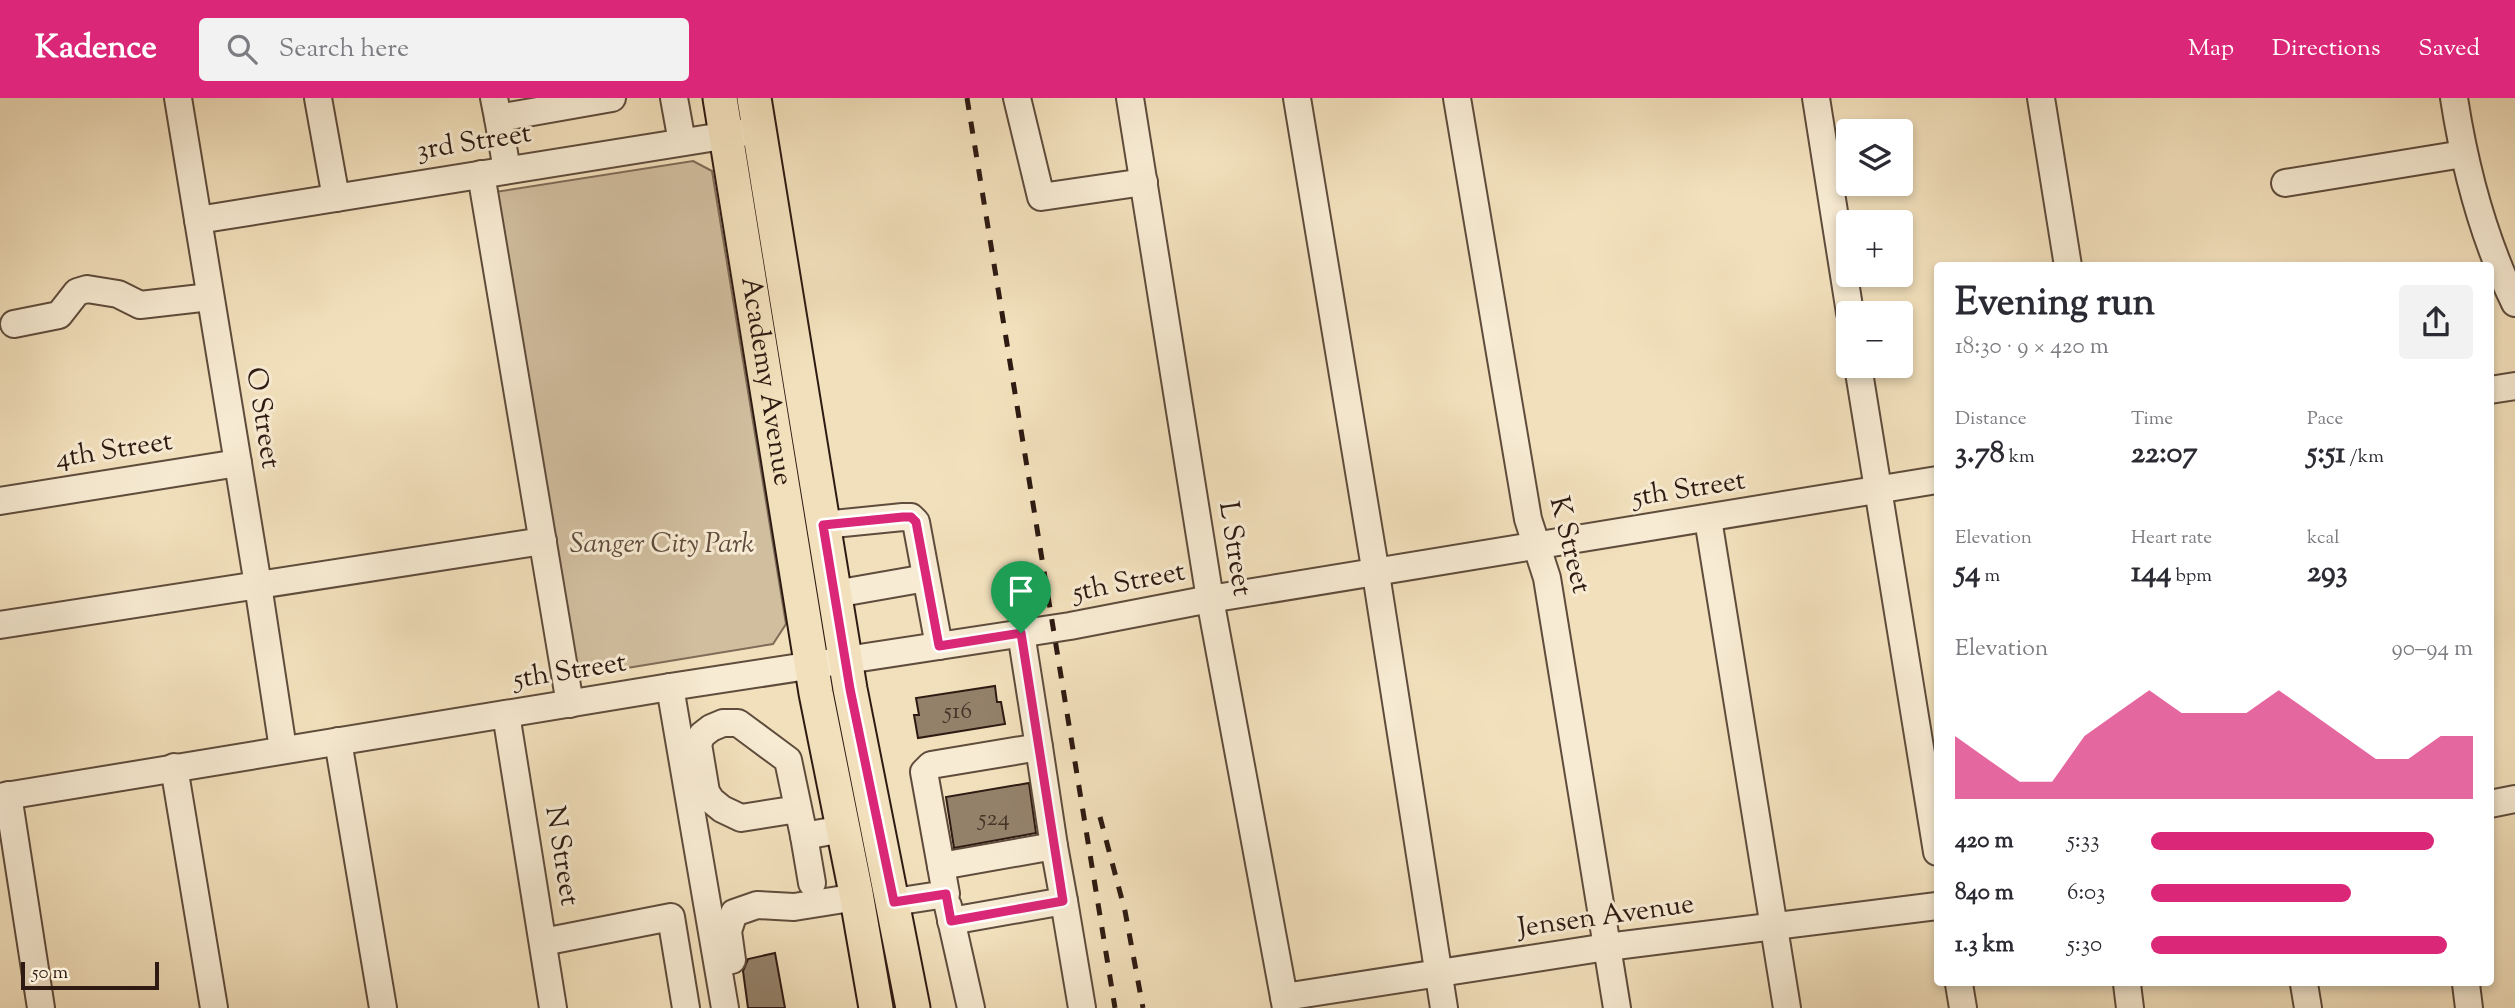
<!DOCTYPE html>
<meta charset="utf-8">
<style>
:root{--surface:#fff;--page:#f2f2f3;--text:#2b2b33;--muted:#7c7c81;--accent:#db2777}
body{margin:0;font-family:"Sorts Mill Goudy",serif;background:var(--page);color:var(--text);height:100vh;display:flex;flex-direction:column;font-size:26px;white-space:nowrap}
*{box-sizing:border-box;margin:0}
p{font-size:23px;color:var(--muted)}
.icon{flex:none;width:38px;height:38px;fill:none;stroke:currentColor;stroke-width:2;stroke-linecap:round;stroke-linejoin:round}
.map{position:relative;flex:1;overflow:hidden}
.drawer{position:absolute;left:1934px;top:164px;width:560px;height:724px;display:flex;flex-direction:column;background:var(--surface);border-radius:7px;box-shadow:0 4px 10px #0003}
.drawer>*{flex:none}
.fabs{position:absolute;left:1836px;top:21px;display:grid;gap:14px}
.fabs a{display:grid;place-items:center;width:77px;height:77px;border-radius:7px;background:var(--surface);box-shadow:0 4px 10px #0003;font-size:35px}
.scale{position:absolute;left:21px;bottom:18px;width:138px;box-sizing:border-box;padding-left:7px;border:4px solid #2e1a12;border-top:0;font-size:19px;line-height:24px;white-space:nowrap;color:#2e1a12;-webkit-text-stroke:5px #f7ebd3;paint-order:stroke}
.pin{position:absolute;display:grid;place-items:center;width:60px;height:60px;color:#fff;margin:-72px -30px;border-radius:50% 50% 50% 0;rotate:-45deg;box-shadow:0 0 7px #0007}
.pin .icon{rotate:45deg}
.round{display:grid;place-items:center;flex:none;width:74px;height:74px;border-radius:7px;background:var(--page)}
.summary{display:flex;align-items:center;justify-content:space-between;height:119px;padding:0 21px}
h1{font-size:38px;font-weight:700;line-height:52px}
.metrics{display:grid;grid-template-columns:repeat(3,1fr);gap:10px;height:119px;padding:7px 21px}
.metrics div{display:grid;align-content:center}
.metrics b{font-size:30px;font-weight:700}
.metrics small{font-size:19px;font-weight:400}
.metrics p{font-size:19px}
.chart{height:196px;padding:14px 21px}
.chart p{display:flex;justify-content:space-between}
.chart svg{width:100%;height:126px;margin-top:7px;fill:var(--accent);opacity:.7}
ul{padding:0 21px;list-style:none;font-size:23px}
li{display:grid;grid-template-columns:112px 84px 1fr;align-items:center;height:52px}
li i{height:18px;border-radius:9px;background:var(--accent)}
header{display:flex;align-items:center;gap:42px;box-sizing:border-box;height:98px;padding:0 35px;background:var(--accent);color:#fff}
header strong{font-size:33px}
nav{display:flex;gap:38px;margin-inline-start:auto;font-size:24px}
.search{width:490px;height:63px;background:var(--page);display:flex;align-items:center;gap:18px;box-sizing:border-box;padding:0 24px;border-radius:7px;color:var(--muted);font-size:26px}
.map>svg:first-child{display:block}
</style>
<header>
<strong>Kadence</strong>
<div class="search"><svg class="icon" aria-label="search" viewBox="0 0 24 24"><circle cx="10" cy="10" r="6"/><path d="M15 15l6 6"/></svg>Search here</div>
<nav><a>Map</a><a>Directions</a><a>Saved</a></nav>
</header>
<div class="map">
<svg width="2515" height="910" viewBox="0 0 2515 910">
<rect width="100%" height="100%" fill="#f2e0bc"/>
<filter id="stains"><feTurbulence type="fractalNoise" baseFrequency=".00286" numOctaves="4"/><feColorMatrix values="0 0 0 0 .2 0 0 0 0 .09 0 0 0 0 .02 0 0 0 .5 -.17"/></filter>
<radialGradient id="worn" r=".72"><stop offset=".6" stop-color="#630" stop-opacity="0"/><stop offset="1" stop-color="#630" stop-opacity=".3"/></radialGradient>
<polygon fill="#d1be9f" stroke="#806c58" stroke-width="2" points="693,63 712,73 786,526 773,546 572,579 495,94"/>
<g fill="#94816a" stroke="#2e1a12" stroke-width="2">
<polygon points="995,588 997,604 1001,604 1005,626 918,640 914,617 919,617 916,600"/>
<polygon points="1029,685 1036,735 954,750 946,699"/>
<polygon points="775,855 785,910 748,910 743,873 748,861"/>
</g>
<g fill="none" stroke-linecap="round" stroke-linejoin="round">
<g stroke="#5f4c3c" stroke-width="30">
<g id="minor">
<polyline points="178,0 258,487 283,651"/>
<polyline points="318,0 336,100"/>
<polyline points="494,0 498,20 612,0"/>
<polyline points="674,0 682,44"/>
<polyline points="1017,0 1041,99 1144,84"/>
<polyline points="1130,0 1210,501 1286,910"/>
<polyline points="1297,0 1376,476 1444,910"/>
<polyline points="1457,0 1528,421 1547,480 1617,910"/>
<polyline points="1816,0 1850,215"/>
<polyline points="2041,0 2068,168"/>
<path d="M 2454,0 C 2465,71 2483,140 2515,205"/>
<polyline points="498,20 507,72"/>
<polyline points="481,76 570,606"/>
<polyline points="2285,85 2463,56"/>
<polyline points="198,122 760,32"/>
<polyline points="14,226 59,217 77,194 87,191 118,196 140,207 210,199"/>
<polyline points="1858,268 1937,754"/>
<polyline points="2490,292 2515,288"/>
<polyline points="0,403 238,365"/>
<polyline points="1708,421 1787,910"/>
<polyline points="823,427 903,419 911,419 916,424 939,548"/>
<polyline points="835,496 926,480"/>
<polyline points="0,527 543,443"/>
<polyline points="670,589 725,910"/>
<polyline points="506,616 553,910"/>
<polyline points="338,643 383,910"/>
<polyline points="1039,649 1054,748"/>
<polyline points="174,669 214,910"/>
<polyline points="8,697 41,910"/>
<polyline points="0,699 670,589 1070,528 1210,501 1937,382"/>
<polyline points="2490,706 2515,701"/>
<polyline points="798,711 741,720 722,711 711,702 706,694 698,646 702,637 711,630 723,625 738,625 788,662 804,738 843,731"/>
<polyline points="804,738 812,785"/>
<polyline points="941,768 1054,748 1064,803 951,823"/>
<polyline points="1064,803 1082,910"/>
<polyline points="894,804 946,796 924,674 931,667 1039,649 1021,535"/>
<polyline points="948,808 971,910"/>
<polyline points="543,844 671,819 686,910"/>
<polyline points="732,862 728,833 734,815 757,807 794,809 857,799"/>
<polyline points="1959,886 1963,910"/>
<polyline points="2127,886 2130,910"/>
<polyline points="2304,886 2308,910"/>
<polyline points="2466,886 2469,910"/>
<polyline points="1284,899 1607,849 1937,808"/>
</g>
</g>
<g stroke="#2e1a12" stroke-width="37">
<g id="major">
<path id="s1" d="M 720,0 L 816,595 L 856,795 L 876,910"/>
<polyline points="754,0 850,591 913,910"/>
</g>
</g>
<use href="#minor" stroke="#f7ebd3" stroke-width="26"/>
<use href="#major" stroke="#f2e0bc" stroke-width="33"/>
<g stroke="#2e1a12" stroke-width="5" stroke-dasharray="12 12" stroke-linecap="butt">
<polyline points="967,0 1115,910"/>
<polyline points="1100,719 1125,813 1143,910"/>
</g>
</g>
<g fill="none" stroke-linecap="round" stroke-linejoin="round">
<g stroke="#fff" stroke-width="14">
<polygon id="route" points="903,419 911,419 916,424 939,548 1021,535 1063,803 951,823 946,796 894,804 850,591 823,427"/>
</g>
<use href="#route" stroke="#db2777" stroke-width="9"/>
</g>
<g text-anchor="middle" dominant-baseline="central" stroke-width="6" stroke-linejoin="round" paint-order="stroke">
<g font-size="24" fill="#483428">
<text x="958" y="614">516</text>
<text x="994" y="721">524</text>
</g>
<g font-size="28" fill="#2e1a12" stroke="#f7ebd3">
<text transform="translate(474 45) rotate(-9)">3rd Street</text>
<text stroke="none"><textPath href="#s1" startOffset="287">Academy Avenue</textPath></text>
<text transform="translate(262 320) rotate(81)">O Street</text>
<text transform="translate(114 353) rotate(-9)">4th Street</text>
<text transform="translate(1689 392) rotate(-9)">5th Street</text>
<text transform="translate(1569 447) rotate(76)">K Street</text>
<text transform="translate(1234 451) rotate(81)">L Street</text>
<text transform="translate(1129 485) rotate(-11)">5th Street</text>
<text transform="translate(570 574) rotate(-9)">5th Street</text>
<text transform="translate(561 758) rotate(81)">N Street</text>
<text transform="translate(1606 819) rotate(-8)">Jensen Avenue</text>
</g>
<g font-size="28" font-style="italic" fill="#5f4b3c" stroke="#f7ebd3">
<text x="662" y="447">Sanger City Park</text>
</g>
</g>
<rect width="100%" height="100%" filter="url(#stains)"/>
<rect width="100%" height="100%" fill="url(#worn)"/>
</svg>
<div class="fabs">
<a><svg class="icon" aria-label="layers" viewBox="0 0 24 24"><path d="M12 4l9 5-9 5-9-5zM3 14l9 5 9-5"/></svg></a>
<a>+</a>
<a>−</a>
</div>
<div class="scale">50 m</div>
<div class="pin" style="left:1021px;top:535px;background:#1e9e55"><svg class="icon" aria-label="arrive" viewBox="0 0 24 24"><path d="M6 21V4h12l-3 4 3 4H6"/></svg></div>
<section class="drawer">
<div class="summary"><div><h1>Evening run</h1><p>18:30 · 9 × 420 m</p></div><a class="round"><svg class="icon" aria-label="share" viewBox="0 0 24 24"><path d="M12 15V3M7 8l5-5 5 5M5 13v7h14v-7"/></svg></a></div>
<div class="metrics">
<div><p>Distance</p><b>3.78<small> km</small></b></div>
<div><p>Time</p><b>22:07</b></div>
<div><p>Pace</p><b>5:51<small> /km</small></b></div>
</div>
<div class="metrics">
<div><p>Elevation</p><b>54<small> m</small></b></div>
<div><p>Heart rate</p><b>144<small> bpm</small></b></div>
<div><p>kcal</p><b>293</b></div>
</div>
<div class="chart"><p><span>Elevation</span>90–94 m</p>
<svg viewBox="0 0 160 44" preserveAspectRatio="none"><path d="M0 44V22L10 30L20 38L30 38L40 22L50 14L60 6L70 14L80 14L90 14L100 6L110 14L120 22L130 30L140 30L150 22L160 22V44z"/></svg>
</div>
<ul>
<li><b>420 m</b>5:33<i style="width:88%"></i></li>
<li><b>840 m</b>6:03<i style="width:62%"></i></li>
<li><b>1.3 km</b>5:30<i style="width:92%"></i></li>
</ul>
</section>
</div>
